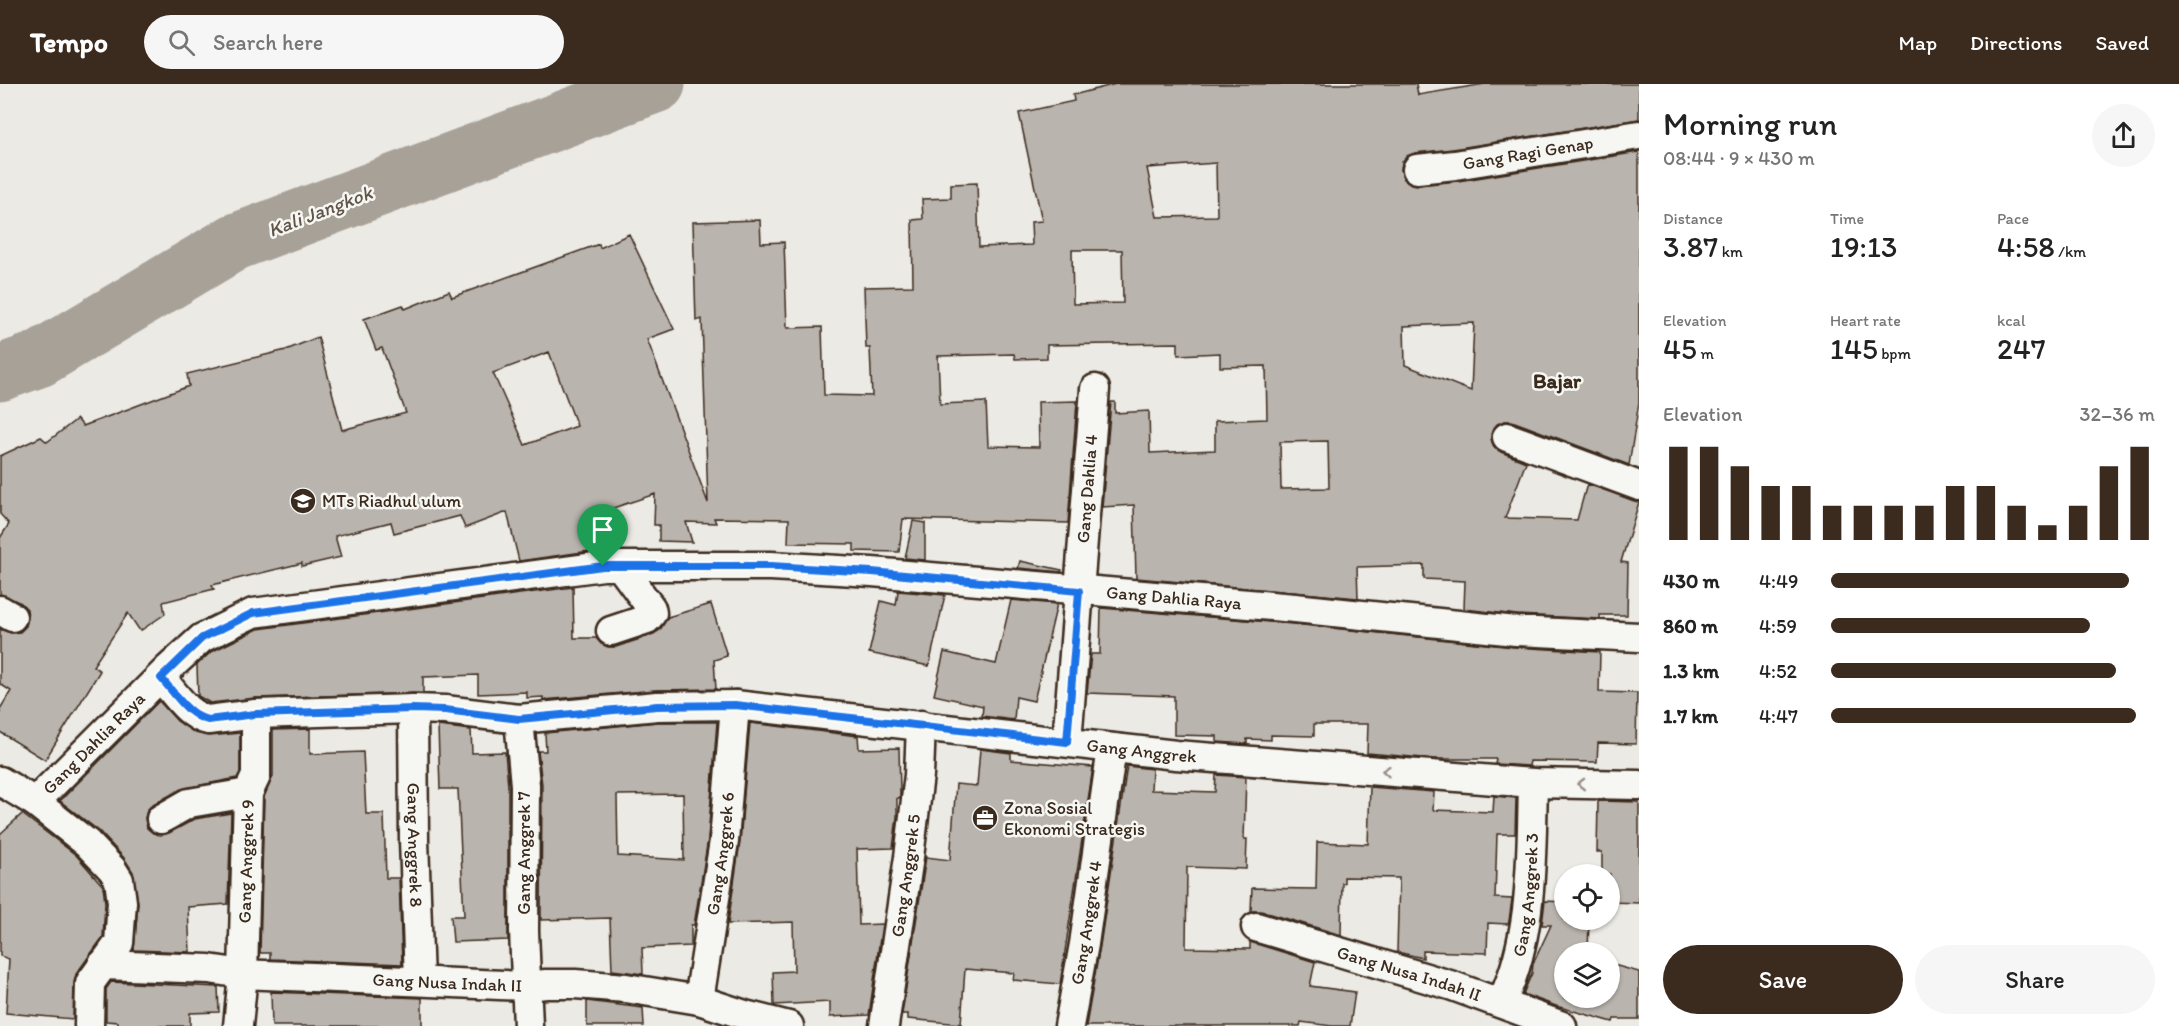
<!DOCTYPE html>
<meta charset="utf-8">
<style>
:root{--surface:#fff;--page:#f6f6f6;--text:#222;--muted:#767676;--accent:#3b2a1e}
body{margin:0;font-family:Itim,sans-serif;background:var(--page);color:var(--text);height:100vh;display:flex;flex-direction:column;font-size:22px;white-space:nowrap}
*{box-sizing:border-box;margin:0}
p{font-size:20px;color:var(--muted)}
.icon{flex:none;width:33px;height:33px;fill:none;stroke:currentColor;stroke-width:2;stroke-linecap:round;stroke-linejoin:round}
.map{position:relative;flex:1;overflow:hidden}
.details{display:flex;flex-direction:column;background:var(--surface);width:540px}
.details>*{flex:none}
.tools{position:absolute;left:1554px;top:780px;display:grid;gap:12px}
.tools a{display:grid;place-items:center;width:66px;height:66px;border-radius:50%;background:var(--surface);box-shadow:0 2px 4px #0004;font-size:30px}
.pin{position:absolute;display:grid;place-items:center;width:51px;height:51px;color:#fff;margin:-62px -26px;border-radius:50% 50% 50% 0;rotate:-45deg;box-shadow:0 0 6px #0007}
.pin .icon{rotate:45deg}
.round{display:grid;place-items:center;flex:none;width:63px;height:63px;border-radius:32px;background:var(--page)}
.summary{display:flex;align-items:center;justify-content:space-between;height:102px;padding:0 24px}
h1{font-size:33px;font-weight:600;line-height:45px}
.stats{display:grid;grid-template-columns:repeat(3,1fr);gap:9px;height:102px;padding:6px 24px}
.stats div{display:grid;align-content:center}
.stats b{font-size:30px;font-weight:600}
.stats small{font-size:16px;font-weight:400}
.stats p{font-size:16px}
.chart{height:168px;padding:12px 24px}
.chart p{display:flex;justify-content:space-between}
.chart svg{width:100%;height:108px;margin-top:6px;stroke:var(--accent);stroke-width:6}
.primary-button{display:flex;gap:12px;margin-top:auto;padding:12px 24px}
.primary-button a{flex:1;height:69px;border-radius:36px;background:var(--accent);color:#fff;font-size:24px;font-weight:600;line-height:69px;text-align:center}
.primary-button a+a{background:var(--page);color:var(--text)}
ul{padding:0 24px;list-style:none;font-size:20px}
li{display:grid;grid-template-columns:96px 72px 1fr;align-items:center;height:45px}
li i{height:15px;border-radius:8px;background:var(--accent)}
header{display:flex;align-items:center;gap:36px;box-sizing:border-box;height:84px;padding:0 30px;background:var(--accent);color:#fff}
header strong{font-size:28px}
nav{display:flex;gap:33px;margin-inline-start:auto;font-size:21px}
.search{width:420px;height:54px;background:var(--page);display:flex;align-items:center;gap:15px;box-sizing:border-box;padding:0 21px;border-radius:33px;color:var(--muted);font-size:22px}
main{display:flex;flex:1;min-height:0}
.map>svg:first-child{display:block}
</style>
<header>
<strong>Tempo</strong>
<div class="search"><svg class="icon" aria-label="search" viewBox="0 0 24 24"><circle cx="10" cy="10" r="6"/><path d="M15 15l6 6"/></svg>Search here</div>
<nav><a>Map</a><a>Directions</a><a>Saved</a></nav>
</header>
<main>
<div class="map">
<svg width="1639" height="942" viewBox="0 0 1639 942">
<rect width="100%" height="100%" fill="#ebeae5"/>
<filter id="ink" filterUnits="userSpaceOnUse"><feTurbulence type="fractalNoise" baseFrequency=".0167" numOctaves="2"/><feDisplacementMap in="SourceGraphic" scale="12" xChannelSelector="R" yChannelSelector="G"/><feConvolveMatrix kernelMatrix="1 2 1 2 8 2 1 2 1" color-interpolation-filters="sRGB"/></filter>
<g filter="url(#ink)">
<g fill="none" stroke-linecap="round" stroke-linejoin="round">
<polyline stroke="#a8a198" stroke-width="57" points="0,289 39,275 235,158 657,0"/>
</g>
<g fill="#bab4ae" stroke="#3b2a1e" stroke-width="1.5" fill-rule="evenodd">
<path d="M 1116,0 L 1416,0 L 1418,11 L 1485,0 L 1639,0 L 1639,35 L 1453,65 L 1415,69 L 1407,72 L 1402,78 L 1401,86 L 1404,95 L 1411,100 L 1419,101 L 1458,97 L 1639,68 L 1639,318 L 1629,381 L 1512,337 L 1504,337 L 1497,340 L 1492,347 L 1491,355 L 1494,363 L 1501,368 L 1526,378 L 1505,434 L 1577,436 L 1587,400 L 1639,418 L 1621,478 L 1628,479 L 1627,531 L 1600,531 L 1600,535 L 1517,531 L 1464,525 L 1465,497 L 1424,495 L 1424,481 L 1357,483 L 1358,514 L 1136,494 L 1134,421 L 1102,423 L 1111,318 L 1115,318 L 1115,329 L 1149,327 L 1150,369 L 1215,366 L 1215,337 L 1267,335 L 1266,282 L 1220,283 L 1220,269 L 1178,271 L 1178,259 L 1047,261 L 1047,274 L 1015,275 L 1014,270 L 938,272 L 940,320 L 986,318 L 988,362 L 1039,363 L 1038,318 L 1077,317 L 1068,439 L 903,435 L 899,468 L 854,467 L 854,460 L 788,459 L 789,435 L 714,434 L 716,439 L 686,438 L 692,458 L 659,457 L 659,441 L 654,441 L 655,410 L 592,431 L 597,466 L 519,477 L 507,428 L 465,444 L 460,432 L 394,449 L 391,438 L 335,452 L 341,473 L 302,482 L 302,479 L 212,501 L 214,505 L 163,518 L 165,530 L 140,547 L 128,529 L 93,582 L 100,587 L 45,676 L 0,648 L 0,625 L 11,607 L 0,600 L 0,545 L 11,549 L 20,548 L 26,542 L 28,534 L 27,525 L 21,519 L 0,510 L 0,454 L 9,440 L 0,430 L 0,372 L 41,353 L 47,358 L 77,335 L 83,342 L 189,302 L 187,290 L 286,266 L 318,253 L 342,346 L 406,329 L 382,264 L 376,266 L 364,235 L 403,221 L 405,225 L 449,207 L 452,213 L 599,160 L 600,164 L 629,150 L 674,245 L 647,255 L 708,419 L 702,235 L 696,237 L 693,138 L 760,136 L 761,159 L 784,158 L 787,244 L 822,243 L 824,311 L 872,312 L 870,264 L 866,264 L 864,203 L 913,202 L 912,136 L 923,135 L 922,115 L 951,114 L 951,100 L 977,99 L 979,163 L 1032,161 L 1031,138 L 1042,137 L 1019,29 L 1074,17 L 1073,11 ZM 1216,79 L 1217,132 L 1157,133 L 1147,84 ZM 1072,166 L 1122,166 L 1123,219 L 1073,220 ZM 1474,239 L 1471,307 L 1405,281 L 1404,242 ZM 549,268 L 577,342 L 525,361 L 493,289 ZM 1328,357 L 1329,404 L 1281,405 L 1280,358 Z"/>
<polygon points="913,437 925,439 925,476 905,474"/>
<polygon points="1020,477 1062,486 1061,488 1018,484"/>
<polygon points="573,503 574,554 596,554 601,560 608,563 616,563 652,551 660,546 668,533 711,520 727,572 714,576 716,605 656,606 543,616 543,613 527,614 527,608 478,610 478,591 423,593 423,609 255,614 210,619 198,612 197,581 211,568 258,545"/>
<polygon points="898,507 945,511 929,582 869,569 881,517 896,521"/>
<polygon points="1011,516 1057,520 1034,617 1016,613 1014,636 982,632 983,622 934,611 944,568 996,580"/>
<polygon points="1101,524 1293,540 1514,563 1600,568 1599,608 1637,609 1636,660 1598,659 1597,678 1530,677 1529,682 1495,680 1496,675 1435,675 1367,669 1368,640 1314,640 1314,652 1271,651 1271,656 1247,655 1247,660 1217,658 1217,652 1174,651 1174,612 1087,609 1091,570 1100,570"/>
<polygon points="159,617 177,637 195,649 210,652 240,649 240,688 237,694 181,705 152,721 147,726 145,734 147,744 153,749 162,751 169,749 195,735 231,729 228,820 188,823 190,868 134,866 138,819 133,788 124,774 99,747 60,717"/>
<path d="M 658,638 L 717,638 L 708,755 L 694,841 L 691,841 L 691,862 L 642,864 L 643,890 L 612,886 L 610,834 L 541,836 L 542,701 L 538,667 L 546,667 L 545,649 ZM 683,710 L 684,776 L 618,772 L 617,711 Z"/>
<polygon points="750,639 858,652 859,665 899,664 900,708 900,714 897,714 897,733 893,764 857,765 859,841 882,840 869,931 830,933 830,918 774,921 773,888 794,887 793,838 728,840 740,758"/>
<polygon points="438,642 471,646 472,669 505,668 508,702 508,856 453,858 451,832 464,832 458,705 440,705"/>
<polygon points="310,645 310,670 363,668 366,730 384,730 386,794 399,794 402,880 270,875 270,869 260,869 264,713 273,692 273,646"/>
<polygon points="980,665 1011,669 1011,676 1093,683 1060,900 1013,896 1014,889 965,885 961,940 908,935 908,930 902,930 926,773 950,776 956,700 977,702"/>
<polygon points="1127,682 1152,685 1151,706 1215,708 1216,691 1246,693 1244,755 1247,755 1246,785 1187,783 1186,864 1250,865 1250,858 1315,878 1310,902 1355,908 1350,942 1332,942 1301,938 1300,942 1086,942 1100,862"/>
<polygon points="1370,703 1434,708 1433,726 1493,728 1494,712 1516,714 1515,750 1497,750 1495,814 1512,815 1509,837 1508,840 1488,839 1487,869 1423,867 1423,874 1397,868 1399,794 1344,793 1344,799 1342,799 1341,851 1261,827 1251,827 1252,804 1316,805 1317,758 1368,760"/>
<polygon points="1598,717 1639,718 1639,819 1610,818 1610,790 1602,790 1602,768 1597,768"/>
<polygon points="22,730 76,771 103,802 105,819 103,853 76,890 74,899 73,935 6,929 9,875 0,872 0,750"/>
<polygon points="1545,817 1564,818 1564,836 1589,836 1588,868 1564,868 1564,914 1610,914 1610,880 1639,888 1639,935 1614,935 1613,938 1556,922 1523,910 1532,889 1533,880 1551,841 1542,841"/>
<polygon points="111,898 218,903 219,928 190,929 190,942 118,942 118,938 106,937 106,905"/>
<polygon points="271,908 422,914 422,942 272,942"/>
<polygon points="587,917 643,924 644,942 587,942"/>
</g>
<g fill="none" stroke-linecap="round" stroke-linejoin="round">
<g stroke="#3b2a1e" stroke-width="33">
<g id="street">
<path id="s1" d="M 1417,85 L 1455,81 L 1639,51"/>
<polyline points="1507,353 1639,402"/>
<polyline points="0,526 12,533"/>
<polyline points="611,547 647,535 652,529 651,524 620,482"/>
<path id="s2" d="M 161,594 C 174,608 188,632 208,636 L 256,630 L 413,625 L 445,626 L 519,635 L 657,622 L 735,621 L 1176,671 L 1533,699 L 1639,701"/>
<path id="s3" d="M 413,625 L 414,756 L 419,897"/>
<polyline points="519,635 525,701 524,847 528,942"/>
<path id="s4" d="M 1067,658 L 1095,305"/>
<path id="s5" d="M 0,697 L 35,718 L 169,584 L 202,554 L 253,529 L 603,482 L 771,482 L 872,488 L 1295,524 L 1516,547 L 1639,553"/>
<polyline points="35,718 87,759 112,785 119,796 122,818 119,859 90,899 89,942"/>
<polyline points="161,735 189,719 248,709"/>
<path id="s6" d="M 1256,843 L 1453,902 L 1562,942"/>
<path id="s7" d="M 102,881 L 209,885 L 243,890 L 526,902 L 546,900 L 575,900 L 626,904 L 699,916 L 745,931 L 789,942"/>
<path id="s8" d="M 699,916 L 724,757 L 735,621"/>
<path id="s9" d="M 1501,919 C 1534,853 1531,771 1533,699"/>
<path id="s10" d="M 238,942 L 243,890 L 248,709 L 256,692 L 256,630"/>
<path id="s11" d="M 884,942 L 909,773 L 919,691 L 921,641"/>
<path id="s12" d="M 1069,942 L 1084,860 L 1112,664"/>
</g>
</g>
<use href="#street" stroke="#f6f6f2" stroke-width="28"/>
</g>
<defs><path id="oneway-chevron" d="M-2-3.5L2.5 0L-2 3.5" fill="none" stroke-width="1.6" stroke-linecap="round" stroke-linejoin="round" transform="scale(1.5)"/></defs>
<g stroke="#989088">
<use href="#oneway-chevron" transform="translate(1386 687) rotate(-175)"/>
<use href="#oneway-chevron" transform="translate(1581 700) rotate(-179)"/>
</g>
</g>
<g fill="none" stroke-linecap="round" stroke-linejoin="round" filter="url(#ink)">
<g stroke="#fff" stroke-width="12">
<path id="route" d="M 603,482 L 771,482 L 872,488 L 1079,507 L 1067,658 L 735,621 L 657,622 L 519,635 L 445,626 L 413,625 L 255,630 L 208,636 C 188,632 174,608 161,594 L 202,554 L 253,529 Z"/>
</g>
<use href="#route" stroke="#1a73e8" stroke-width="8"/>
</g>
<defs>
<g id="school-disc" transform="scale(1.35)"><circle r="9.5" fill="#3b2a1e" stroke="#f6f6f2"/><path d="M0-5L7-2L0 1L-7-2ZM-4 1L0 2.5L4 1V4Q0 6-4 4Z" fill="#fff"/></g>
<g id="office-disc" transform="scale(1.35)"><circle r="9.5" fill="#3b2a1e" stroke="#f6f6f2"/><path d="M-6-3h4V-5.5h4V-3h4V5H-6ZM-1-4.5V-3h2v-1.5ZM-6 0V1H6V0Z" fill="#fff"/></g>
</defs>
<g fill-rule="evenodd">
<use href="#school-disc" x="303" y="417"/>
<use href="#office-disc" x="985" y="734"/>
</g>
<g text-anchor="middle" dominant-baseline="central" stroke-width="5" stroke-linejoin="round" paint-order="stroke">
<g font-size="18" fill="#3b2a1e" stroke="#f6f6f2">
<text stroke="none"><textPath href="#s1" startOffset="112">Gang Ragi Genap</textPath></text>
<text stroke="none"><textPath href="#s4" startOffset="254">Gang Dahlia 4</textPath></text>
<text stroke="none"><textPath href="#s5" startOffset="1257">Gang Dahlia Raya</textPath></text>
<text stroke="none"><textPath href="#s5" startOffset="124">Gang Dahlia Raya</textPath></text>
<text stroke="none"><textPath href="#s2" startOffset="1002">Gang Anggrek</textPath></text>
<text stroke="none"><textPath href="#s3" startOffset="136">Gang Anggrek 8</textPath></text>
<text transform="translate(524 769) rotate(-90)">Gang Anggrek 7</text>
<text stroke="none"><textPath href="#s8" startOffset="148">Gang Anggrek 6</textPath></text>
<text stroke="none"><textPath href="#s10" startOffset="165">Gang Anggrek 9</textPath></text>
<text stroke="none"><textPath href="#s11" startOffset="152">Gang Anggrek 5</textPath></text>
<text stroke="none"><textPath href="#s9" startOffset="112">Gang Anggrek 3</textPath></text>
<text stroke="none"><textPath href="#s12" startOffset="105">Gang Anggrek 4</textPath></text>
<text stroke="none"><textPath href="#s6" startOffset="160">Gang Nusa Indah II</textPath></text>
<text stroke="none"><textPath href="#s7" startOffset="346">Gang Nusa Indah II</textPath></text>
</g>
<g font-size="18" fill="#3b2a1e" stroke="#f6f6f2" text-anchor="start">
<text x="322" y="417">MTs Riadhul ulum</text>
<text x="1004" y="724">Zona Sosial<tspan x="1004" dy="21">Ekonomi Strategis</tspan></text>
</g>
<g font-size="20" font-style="italic" fill="#615449" stroke="#f6f6f2">
<text transform="translate(320 127) rotate(-21)">Kali Jangkok</text>
</g>
<g font-size="21" font-weight="bold" fill="#3b2a1e" stroke="#f6f6f2">
<text x="1557" y="296">Bajar</text>
</g>
</g>
</svg>
<div class="tools">
<a><svg class="icon" aria-label="locate" viewBox="0 0 24 24"><circle cx="12" cy="12" r="6"/><path d="M12 2v4M12 18v4M2 12h4M18 12h4"/></svg></a>
<a><svg class="icon" aria-label="layers" viewBox="0 0 24 24"><path d="M12 4l9 5-9 5-9-5zM3 14l9 5 9-5"/></svg></a>
</div>
<div class="pin" style="left:603px;top:482px;background:#1e9e55"><svg class="icon" aria-label="arrive" viewBox="0 0 24 24"><path d="M6 21V4h12l-3 4 3 4H6"/></svg></div>
</div>
<section class="details">
<div class="summary"><div><h1>Morning run</h1><p>08:44 · 9 × 430 m</p></div><a class="round"><svg class="icon" aria-label="share" viewBox="0 0 24 24"><path d="M12 15V3M7 8l5-5 5 5M5 13v7h14v-7"/></svg></a></div>
<div class="stats">
<div><p>Distance</p><b>3.87<small> km</small></b></div>
<div><p>Time</p><b>19:13</b></div>
<div><p>Pace</p><b>4:58<small> /km</small></b></div>
</div>
<div class="stats">
<div><p>Elevation</p><b>45<small> m</small></b></div>
<div><p>Heart rate</p><b>145<small> bpm</small></b></div>
<div><p>kcal</p><b>247</b></div>
</div>
<div class="chart"><p><span>Elevation</span>32–36 m</p>
<svg viewBox="0 0 160 44" preserveAspectRatio="none"><path d="M5 44V6M15 44V6M25 44V14M35 44V22M45 44V22M55 44V30M65 44V30M75 44V30M85 44V30M95 44V22M105 44V22M115 44V30M125 44V38M135 44V30M145 44V14M155 44V6"/></svg>
</div>
<ul>
<li><b>430 m</b>4:49<i style="width:92%"></i></li>
<li><b>860 m</b>4:59<i style="width:80%"></i></li>
<li><b>1.3 km</b>4:52<i style="width:88%"></i></li>
<li><b>1.7 km</b>4:47<i style="width:94%"></i></li>
</ul>
<div class="primary-button"><a>Save</a><a>Share</a></div>
</section>
</main>
